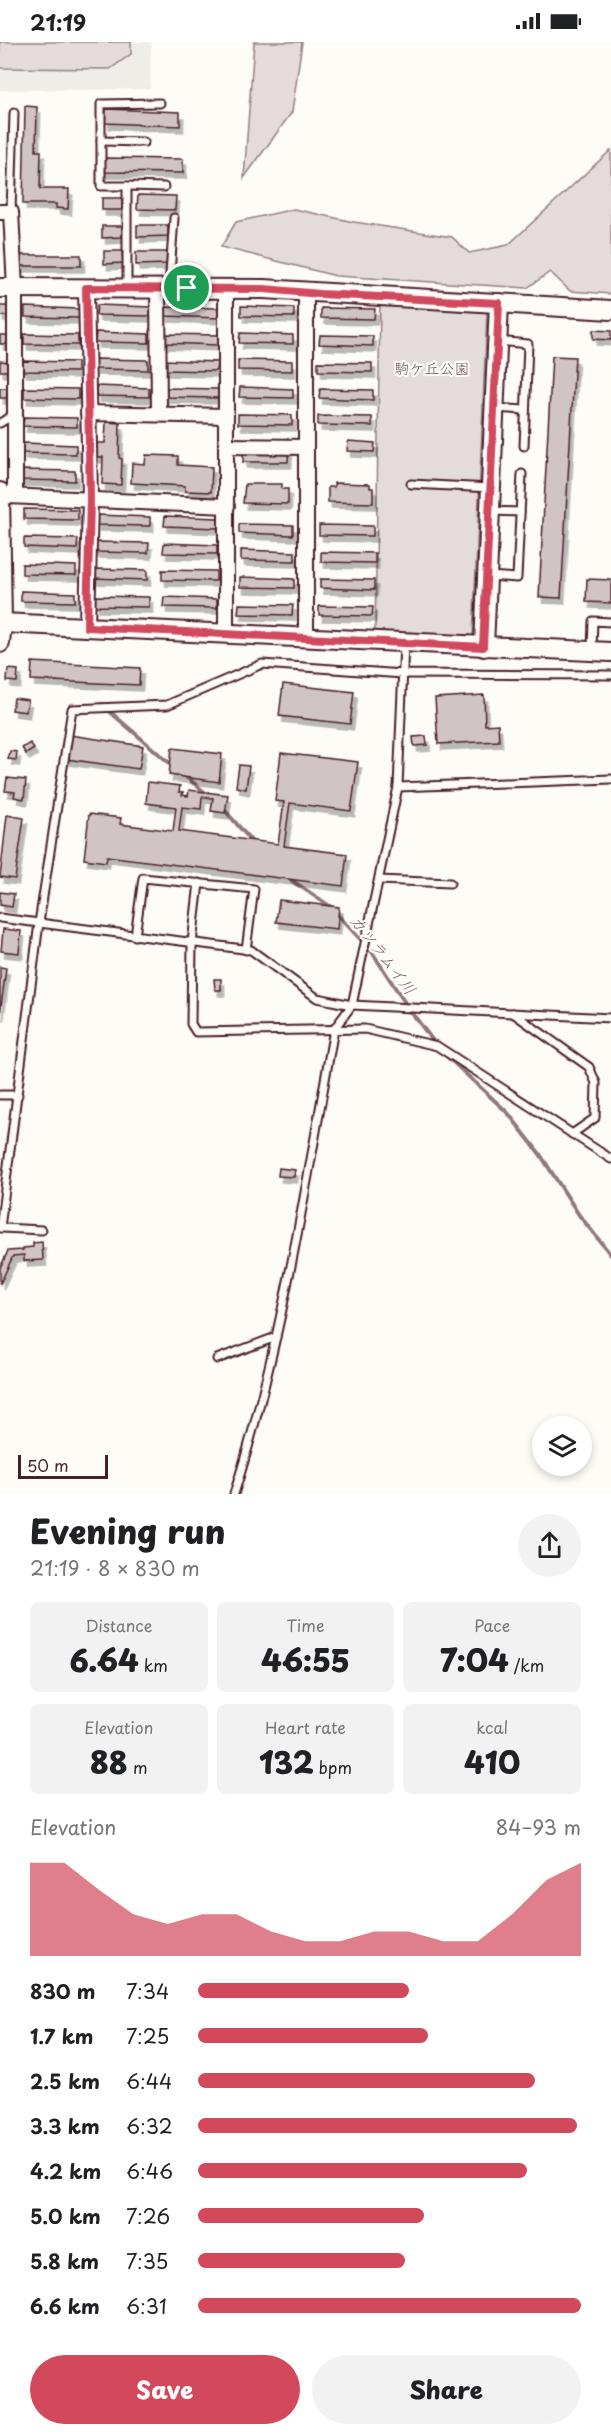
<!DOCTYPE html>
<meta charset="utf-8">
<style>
:root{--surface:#fff;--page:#f2f2f2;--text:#202124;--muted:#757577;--accent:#d1495b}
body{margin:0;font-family:"Playpen Sans","Klee One",sans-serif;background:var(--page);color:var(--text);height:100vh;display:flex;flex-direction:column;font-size:22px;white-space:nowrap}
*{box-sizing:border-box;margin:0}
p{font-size:20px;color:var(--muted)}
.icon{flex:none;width:33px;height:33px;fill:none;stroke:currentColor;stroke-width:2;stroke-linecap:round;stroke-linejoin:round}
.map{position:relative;height:1452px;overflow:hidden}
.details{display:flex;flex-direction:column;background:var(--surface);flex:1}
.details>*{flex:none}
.fabs{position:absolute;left:532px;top:1374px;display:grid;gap:12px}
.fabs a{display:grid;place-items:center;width:60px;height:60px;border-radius:50%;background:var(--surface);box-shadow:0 3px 9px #0003;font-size:30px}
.scale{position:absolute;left:18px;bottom:15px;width:90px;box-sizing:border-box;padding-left:6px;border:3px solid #4a1f2b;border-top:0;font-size:16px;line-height:21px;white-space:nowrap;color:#4a1f2b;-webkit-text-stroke:4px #fdfcf7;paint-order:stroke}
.pin{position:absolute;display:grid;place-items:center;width:51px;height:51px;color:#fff;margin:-26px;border:3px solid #fff;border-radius:50%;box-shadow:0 2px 6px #0007}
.round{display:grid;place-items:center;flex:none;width:63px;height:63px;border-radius:32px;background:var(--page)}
.headline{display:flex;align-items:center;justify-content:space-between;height:102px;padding:0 30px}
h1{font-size:33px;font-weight:800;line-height:45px}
.figures{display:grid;grid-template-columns:repeat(3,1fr);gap:9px;height:102px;padding:6px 30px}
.figures div{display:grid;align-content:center;border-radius:9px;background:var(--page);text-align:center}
.figures b{font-size:30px;font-weight:800}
.figures small{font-size:16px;font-weight:400}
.figures p{font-size:16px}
.chart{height:168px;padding:12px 30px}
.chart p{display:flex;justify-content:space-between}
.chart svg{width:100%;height:108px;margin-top:6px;fill:var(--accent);opacity:.7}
.action{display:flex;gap:12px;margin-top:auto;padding:12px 30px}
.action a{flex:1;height:69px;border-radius:36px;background:var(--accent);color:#fff;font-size:24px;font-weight:800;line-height:69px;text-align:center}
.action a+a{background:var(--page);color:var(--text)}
ul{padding:0 30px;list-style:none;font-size:20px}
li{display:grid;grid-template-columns:96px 72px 1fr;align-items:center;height:45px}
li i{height:15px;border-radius:8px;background:var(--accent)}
.status{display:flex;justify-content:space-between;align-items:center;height:42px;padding:0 30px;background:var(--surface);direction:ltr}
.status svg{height:16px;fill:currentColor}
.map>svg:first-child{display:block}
</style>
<div class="status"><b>21:19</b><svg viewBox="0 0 49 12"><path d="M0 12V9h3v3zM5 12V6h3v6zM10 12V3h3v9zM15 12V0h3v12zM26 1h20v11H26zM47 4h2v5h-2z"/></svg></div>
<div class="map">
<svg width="611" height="1452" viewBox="0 0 611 1452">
<defs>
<filter id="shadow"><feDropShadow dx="3.5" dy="6" stdDeviation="0" flood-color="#0004"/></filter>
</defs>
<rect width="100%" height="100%" fill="#fdfcf7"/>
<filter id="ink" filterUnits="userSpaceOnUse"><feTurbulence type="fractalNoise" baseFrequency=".0167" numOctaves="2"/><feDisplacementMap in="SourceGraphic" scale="12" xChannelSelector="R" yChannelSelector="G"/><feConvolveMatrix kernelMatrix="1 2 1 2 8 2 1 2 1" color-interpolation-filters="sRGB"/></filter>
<g filter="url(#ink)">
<polygon fill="#f0ece8" points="0,0 151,0 150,47 0,48"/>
<g fill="#e3dcda" stroke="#967e82" stroke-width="1.5">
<polygon points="0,0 131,0 131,12 110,27 0,26"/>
<polygon points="254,0 302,0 292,70 244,136"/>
<polygon points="611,108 611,252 570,249 550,230 527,246 336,234 221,205 236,180 294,167 354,180 452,195 469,211 508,203"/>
<polygon points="380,262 487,269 473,595 375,592"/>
</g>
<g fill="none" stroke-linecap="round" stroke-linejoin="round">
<g stroke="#91777b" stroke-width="4">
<polyline points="101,662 173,724"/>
<polyline points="184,733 208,753"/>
<polyline points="223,766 253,801"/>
<polyline points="288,836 331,865"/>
<polyline points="336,871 372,910 409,967 436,1003"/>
<polyline points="441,1009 508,1071 540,1112 579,1173 611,1213"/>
</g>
</g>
<g fill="#d0c5c4" stroke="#4a1f2b" stroke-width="1.5" filter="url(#shadow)">
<polygon points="25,64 37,65 36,109 41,109 40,147 69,147 68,167 56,166 56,162 23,162"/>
<polygon points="106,67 180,70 180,84 105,81"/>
<polygon points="103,116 183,117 183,131 103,130"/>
<polygon points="138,153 176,154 175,168 137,167"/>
<rect x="102" y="156" width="20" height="12"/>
<polygon points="137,183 168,183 168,194 137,195"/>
<polygon points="102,184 122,184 122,195 102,196"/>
<polygon points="104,209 122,209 123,221 104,222"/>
<polygon points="136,210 167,210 168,222 136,223"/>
<rect x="19" y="213" width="62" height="11"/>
<polygon points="97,263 151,265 150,274 96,273"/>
<rect x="0" y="264" width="11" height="10"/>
<polygon points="241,264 294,266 294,275 241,274"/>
<polygon points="25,265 79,267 79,276 25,275"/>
<polygon points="165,265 219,266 219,276 165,274"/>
<polygon points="321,266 375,267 374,277 321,276"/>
<polygon points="593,288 611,289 611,298 593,297"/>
<polygon points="96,290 149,292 149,301 95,300"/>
<polygon points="240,291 293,293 293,302 239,301"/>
<polygon points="24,292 78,293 78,303 24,302"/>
<polygon points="164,292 218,293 218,303 164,301"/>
<rect x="0" y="293" width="10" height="9"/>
<polygon points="320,293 373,294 373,304 319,302"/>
<polygon points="552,314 575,315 561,556 539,555"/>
<polygon points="94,317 148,318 148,328 94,327"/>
<polygon points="163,318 217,320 216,329 163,328"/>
<polygon points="238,318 292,319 292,329 238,328"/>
<polygon points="0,319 9,320 9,329 0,329"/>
<polygon points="23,319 77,320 77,330 23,329"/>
<polygon points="318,320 372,321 372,330 318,329"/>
<polygon points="96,344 149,346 149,355 96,354"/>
<polygon points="240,345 293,347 293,356 239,355"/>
<rect x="0" y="346" width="8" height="10"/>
<polygon points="24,346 78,347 78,357 24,356"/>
<polygon points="164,346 218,347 218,356 164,355"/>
<polygon points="320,347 373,348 373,358 319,356"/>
<polygon points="238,372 292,373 292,383 238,382"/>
<polygon points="318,374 372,375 372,384 318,383"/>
<polygon points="24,375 77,376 77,385 23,384"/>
<polygon points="106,380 120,381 119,416 122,417 121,443 102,442 103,415 95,415 96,401 105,401"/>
<polygon points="348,399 375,401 374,410 347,409"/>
<polygon points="23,401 76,403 76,412 22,411"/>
<polygon points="244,404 289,405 288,420 243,420"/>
<polygon points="146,413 178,414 178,423 212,425 211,450 185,449 185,444 131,441 132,421 145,422"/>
<polygon points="21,428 75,429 75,439 21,438"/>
<polygon points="334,441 370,442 370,446 373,446 373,461 328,460 328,445 334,445"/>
<polygon points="245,442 282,442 282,447 288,447 288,462 243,461"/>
<polygon points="24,467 78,468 78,478 24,477"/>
<polygon points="96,473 150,475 150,484 96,483"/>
<polygon points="165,474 218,476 218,486 164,484"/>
<polygon points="239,482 293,483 293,493 239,491"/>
<polygon points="319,483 373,484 373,494 319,493"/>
<polygon points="24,496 78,497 77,507 24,505"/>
<polygon points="95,500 149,501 148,511 95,510"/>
<polygon points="164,501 217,503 217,512 163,511"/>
<polygon points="241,508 295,510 295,519 241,518"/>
<polygon points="321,510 375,511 375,521 321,520"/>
<polygon points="22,522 76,524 76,533 22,532"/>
<polygon points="94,527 147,528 147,538 93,536"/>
<polygon points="162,528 216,529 216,539 162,538"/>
<polygon points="240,535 294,537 294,546 240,545"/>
<polygon points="320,537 374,538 374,548 320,546"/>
<polygon points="587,537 611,538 611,561 586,560"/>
<polygon points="21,549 75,551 75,560 21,559"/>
<polygon points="95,554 149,555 149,565 95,564"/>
<polygon points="164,555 217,557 217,566 163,565"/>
<polygon points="239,562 293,563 292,573 238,572"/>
<polygon points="319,564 373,565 372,574 319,573"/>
<polygon points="32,620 140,626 139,643 31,638"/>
<polygon points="8,627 18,628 17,640 7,639"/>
<polygon points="283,642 354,650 350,682 279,674"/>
<polygon points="484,653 485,683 498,682 499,699 438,702 435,656"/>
<polygon points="14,656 28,658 26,670 12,668"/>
<polygon points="70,693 143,704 139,727 66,717"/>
<polygon points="426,694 427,703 414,704 413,695"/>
<polygon points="30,701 34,707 26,712 22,706"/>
<polygon points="172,706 222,712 219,740 169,733"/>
<polygon points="10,709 17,710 16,718 8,717"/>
<polygon points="281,711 358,720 351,769 290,761 284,804 347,812 343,844 107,814 106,820 84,817 89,772 121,776 120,782 173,789 176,765 146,761 148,740 180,744 179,750 183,750 182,753 188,754 189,748 228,753 225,771 211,769 213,756 202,755 201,767 182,765 179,789 278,802 284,760 275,759"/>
<polygon points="239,723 249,724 246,747 236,745"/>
<polygon points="7,736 26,738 24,757 14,755 15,750 5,749"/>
<polygon points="7,773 24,776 15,837 0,835"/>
<polygon points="0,850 14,852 12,865 0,863"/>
<polygon points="279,858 339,865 337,887 276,880"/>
<polygon points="3,887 21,889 19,911 1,909"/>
<polygon points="0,925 6,926 0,973"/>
<polygon points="214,937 221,937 221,948 215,948"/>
<polygon points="279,1126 295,1128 294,1135 278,1134"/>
<polygon points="42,1200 43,1218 24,1219 24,1213 13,1214 0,1242 0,1226 8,1209 23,1208 23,1206 33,1205 33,1201"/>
</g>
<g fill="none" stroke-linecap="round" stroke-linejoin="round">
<g stroke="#4a1f2b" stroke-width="11">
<g id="service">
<polyline points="101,99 144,100"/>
<polyline points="127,144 164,145"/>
<polyline points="11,170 14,71"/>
<polyline points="127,246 127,144 101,144 101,62 160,61"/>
<polyline points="169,246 174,176"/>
<polyline points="498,299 528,302 524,404"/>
<polyline points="495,366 525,368"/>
<polyline points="0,381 15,372"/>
<polyline points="411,442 491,446"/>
<polyline points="492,469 520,470"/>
<polyline points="489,534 517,536 522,432"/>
<polyline points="592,607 593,579 611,580"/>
<polyline points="398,745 611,737"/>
<polyline points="379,838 450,841"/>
<polyline points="199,841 192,901 191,982 196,990 365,987 437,1004 611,1117"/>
<polyline points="0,876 251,908 317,956 352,963 611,976"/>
<polyline points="135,894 143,836 254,847 246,908"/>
<polyline points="513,971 589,1025 596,1041 595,1076 572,1092"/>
<polyline points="0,1053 18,1053"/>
<polyline points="0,1186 39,881 72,667 167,663 262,622 403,632 611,633"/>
<polyline points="2,1186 42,1188"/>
<polyline points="217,1317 276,1295"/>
<path d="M 234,1452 C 282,1301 306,1144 334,987 L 352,963 L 398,745 L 404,601"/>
</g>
</g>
<g stroke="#4a1f2b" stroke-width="18">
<g id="minor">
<polyline points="0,170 11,170 15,246 15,454"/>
<polyline points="86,246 90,457 87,585"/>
<polyline points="158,246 159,372"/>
<polyline points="226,246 226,592"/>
<polyline points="88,371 226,374"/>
<polyline points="227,404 306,405"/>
<polyline points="8,454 227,464"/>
<polyline points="306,596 306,251"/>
</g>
</g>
<g stroke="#4a1f2b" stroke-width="22">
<g id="tertiary">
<polyline points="0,246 264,247 611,268"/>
<polyline points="0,450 2,581 0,601"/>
<polyline points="2,581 611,610"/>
<polyline points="484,605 499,261"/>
</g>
</g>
<use href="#service" stroke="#fdfcf7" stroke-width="7"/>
<use href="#minor" stroke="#fdfcf7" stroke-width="14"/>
<use href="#tertiary" stroke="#fdfcf7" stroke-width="18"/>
</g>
</g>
<g fill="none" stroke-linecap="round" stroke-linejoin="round" filter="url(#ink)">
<g stroke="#fff" stroke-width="12">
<polygon id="route" points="86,246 264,247 320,252 499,261 483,605 87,585 90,457"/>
</g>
<use href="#route" stroke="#d1495b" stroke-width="8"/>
</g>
<g text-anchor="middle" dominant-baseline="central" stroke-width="4.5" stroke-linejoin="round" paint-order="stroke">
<g font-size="15" fill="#704e57" stroke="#fdfcf7">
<text x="432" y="325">駒ケ丘公園</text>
</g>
<g font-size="16" font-style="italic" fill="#73525a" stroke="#fdfcf7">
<text transform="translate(384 912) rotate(52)">カツラムイ川</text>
</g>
</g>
</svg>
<div class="fabs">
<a><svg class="icon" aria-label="layers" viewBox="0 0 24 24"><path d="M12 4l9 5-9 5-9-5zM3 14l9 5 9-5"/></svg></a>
</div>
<div class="scale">50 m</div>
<div class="pin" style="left:187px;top:246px;background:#1e9e55"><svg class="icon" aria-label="arrive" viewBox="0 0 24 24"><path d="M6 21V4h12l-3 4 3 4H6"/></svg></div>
</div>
<section class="details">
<div class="headline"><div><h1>Evening run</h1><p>21:19 · 8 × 830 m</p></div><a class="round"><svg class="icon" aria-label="share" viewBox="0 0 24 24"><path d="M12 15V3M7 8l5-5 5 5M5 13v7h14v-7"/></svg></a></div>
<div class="figures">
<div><p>Distance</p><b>6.64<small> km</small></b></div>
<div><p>Time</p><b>46:55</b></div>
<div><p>Pace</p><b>7:04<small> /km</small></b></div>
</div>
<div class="figures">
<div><p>Elevation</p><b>88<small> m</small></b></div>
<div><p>Heart rate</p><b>132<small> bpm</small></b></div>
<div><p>kcal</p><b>410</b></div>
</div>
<div class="chart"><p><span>Elevation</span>84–93 m</p>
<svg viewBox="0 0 160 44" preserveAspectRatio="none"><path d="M0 44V6L10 6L20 17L30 27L40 31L50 27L60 27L70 34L80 38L90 38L100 34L110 34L120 38L130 38L140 27L150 13L160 6V44z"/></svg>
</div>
<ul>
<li><b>830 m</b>7:34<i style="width:55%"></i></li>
<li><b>1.7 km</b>7:25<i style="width:60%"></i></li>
<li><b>2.5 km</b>6:44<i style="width:88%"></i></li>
<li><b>3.3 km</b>6:32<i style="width:99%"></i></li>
<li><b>4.2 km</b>6:46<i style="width:86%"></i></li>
<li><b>5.0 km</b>7:26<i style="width:59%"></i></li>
<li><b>5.8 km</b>7:35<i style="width:54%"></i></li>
<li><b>6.6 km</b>6:31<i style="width:100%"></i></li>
</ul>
<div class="action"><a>Save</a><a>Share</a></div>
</section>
